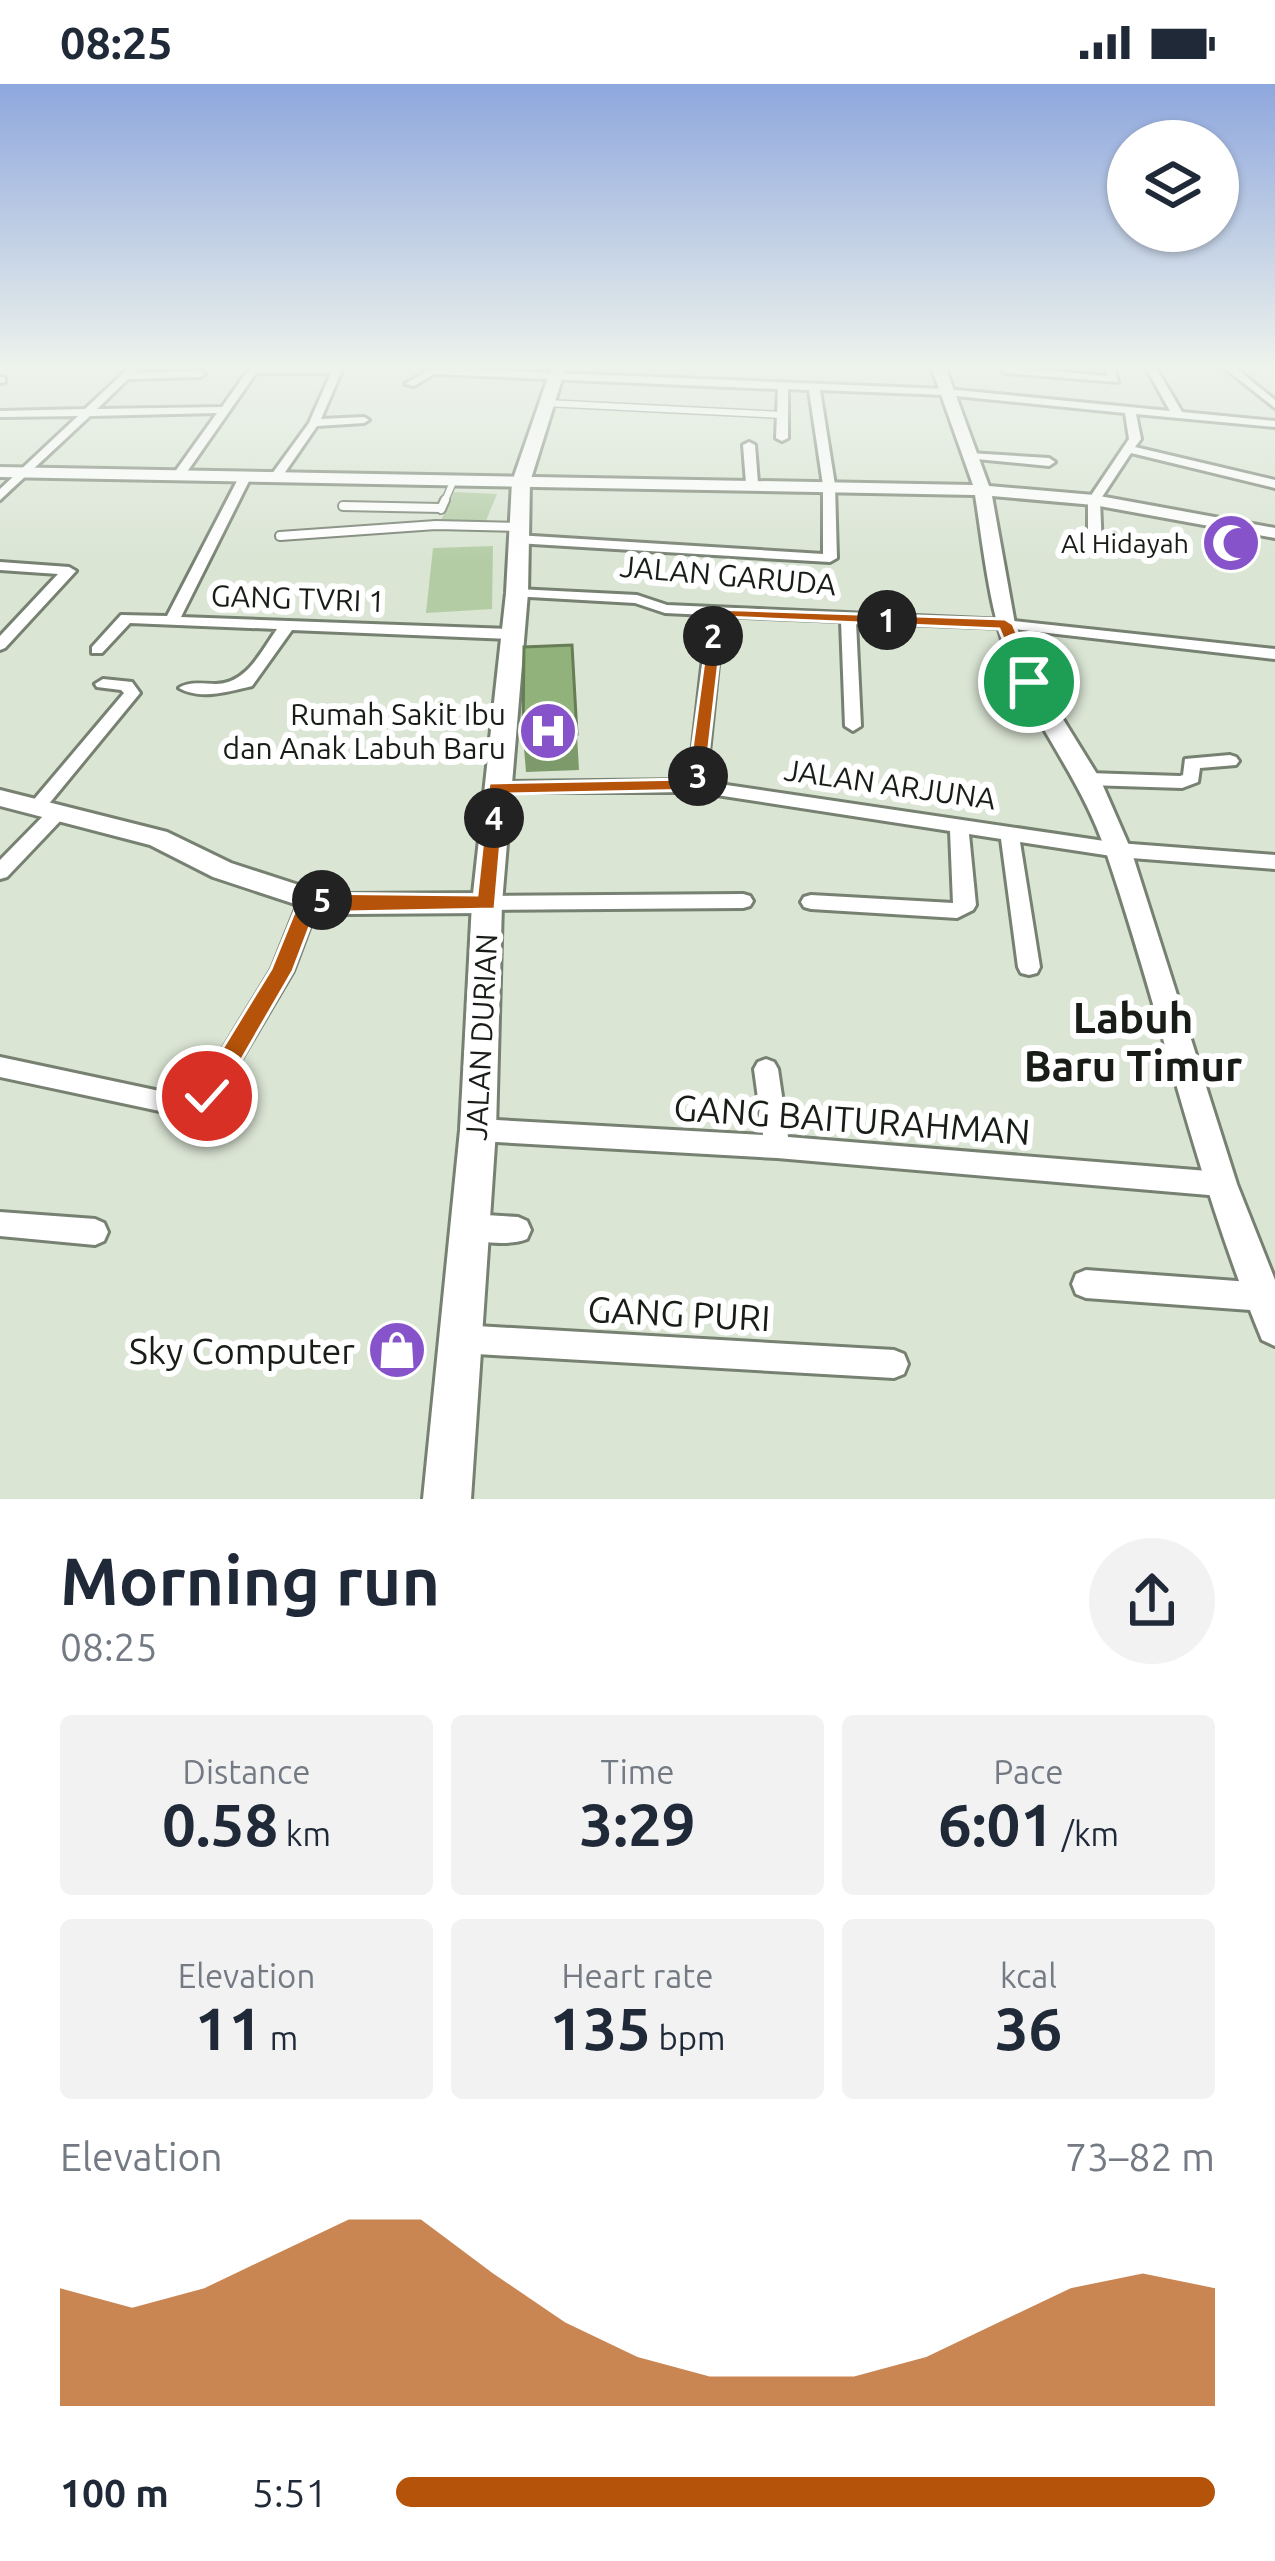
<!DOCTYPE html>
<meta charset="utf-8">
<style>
:root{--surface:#fff;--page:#f2f2f3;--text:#1f2937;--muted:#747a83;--accent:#b45309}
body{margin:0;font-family:Ubuntu,sans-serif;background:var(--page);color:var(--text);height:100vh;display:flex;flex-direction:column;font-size:45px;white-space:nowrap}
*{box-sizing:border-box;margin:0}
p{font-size:39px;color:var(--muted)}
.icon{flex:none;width:66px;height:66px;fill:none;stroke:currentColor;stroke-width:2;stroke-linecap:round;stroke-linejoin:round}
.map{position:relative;height:1415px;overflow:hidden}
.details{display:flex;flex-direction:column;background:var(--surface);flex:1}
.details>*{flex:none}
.tools{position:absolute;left:1107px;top:36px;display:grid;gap:24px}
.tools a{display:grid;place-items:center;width:132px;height:132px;border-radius:50%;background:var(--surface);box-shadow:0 3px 9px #0004;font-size:60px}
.pin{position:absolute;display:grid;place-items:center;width:102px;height:102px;color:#fff;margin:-51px;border:6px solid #fff;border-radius:50%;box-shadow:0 3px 12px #0007}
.km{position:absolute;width:60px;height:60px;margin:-30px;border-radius:50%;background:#222;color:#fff;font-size:33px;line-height:60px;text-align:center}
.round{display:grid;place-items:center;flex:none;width:126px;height:126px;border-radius:63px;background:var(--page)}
.head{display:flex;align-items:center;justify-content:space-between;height:204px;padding:0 60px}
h1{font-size:66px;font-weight:700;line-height:90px}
.figures{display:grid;grid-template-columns:repeat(3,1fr);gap:18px;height:204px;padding:12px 60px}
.figures div{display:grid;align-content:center;border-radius:12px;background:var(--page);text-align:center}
.figures b{font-size:60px;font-weight:700}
.figures small{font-size:33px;font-weight:400}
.figures p{font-size:33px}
.chart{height:336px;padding:24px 60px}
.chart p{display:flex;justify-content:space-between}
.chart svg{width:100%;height:216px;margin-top:12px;fill:var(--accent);opacity:.7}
ul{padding:0 60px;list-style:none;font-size:39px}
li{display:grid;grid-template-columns:192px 144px 1fr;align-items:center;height:90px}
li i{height:30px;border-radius:15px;background:var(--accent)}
.status{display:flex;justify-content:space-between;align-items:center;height:84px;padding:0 60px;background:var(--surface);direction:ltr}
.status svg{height:33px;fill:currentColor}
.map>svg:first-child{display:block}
</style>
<div class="status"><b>08:25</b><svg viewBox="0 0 49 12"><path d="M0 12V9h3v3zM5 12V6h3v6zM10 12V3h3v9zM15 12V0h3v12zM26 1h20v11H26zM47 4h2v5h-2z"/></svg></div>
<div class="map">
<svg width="1275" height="1415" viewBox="0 0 1275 1415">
<rect width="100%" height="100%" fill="#dae5d4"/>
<g fill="#b3cca4">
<polygon points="454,408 497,410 482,446 437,445"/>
<polygon points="493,462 492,525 426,529 433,464"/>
</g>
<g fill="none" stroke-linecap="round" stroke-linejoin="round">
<g stroke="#778172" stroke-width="9">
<g id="service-far1">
<polyline points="546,319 782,331"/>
<polyline points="444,419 453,398"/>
</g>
</g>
<g stroke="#778172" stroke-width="12">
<g id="service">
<polyline points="343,422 441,424"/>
<polyline points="441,425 445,416"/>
<polyline points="280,452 436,441 518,443"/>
</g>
</g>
<g stroke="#778172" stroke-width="6">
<g id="minor">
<polygon points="131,282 141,282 135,289 200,287 205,290 200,293 128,295 97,325 222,323 251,282 337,283 342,286 321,335 364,333 369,336 364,339 317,342 279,397 271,397 269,394 309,339 331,289 256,289 182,395 172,392 217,329 90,332 0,416 0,405 78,332 0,333 0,327 85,325"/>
<polygon points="1104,282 1114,282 1118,298 1007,289 1002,286 1007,283 1108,292"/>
<polygon points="1145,282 1155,282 1182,328 1275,337 1275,343 1136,330 1141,355 1135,363 1275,396 1275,404 1131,369 1100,416 1102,465 1095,469 1088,465 1088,416 1129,355 1125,329 946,311 820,306 835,401 837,474 830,478 516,459 509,455 516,451 823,470 823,401 809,306 788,305 788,354 782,357 776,354 778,305 434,290 414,302 405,300 432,284 946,305 1170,327"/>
<polygon points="1222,282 1233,282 1275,316 1275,324"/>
<polygon points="0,293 5,294 5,298 0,299"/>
<polygon points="749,358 755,361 758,399 752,403 746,399 743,361"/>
<polygon points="970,369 1049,374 1055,378 1049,382 966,374 964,372"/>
<path d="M 245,389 L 251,393 L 181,533 L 511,545 L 519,550 L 511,555 L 292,546 L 252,602 C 228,608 200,616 179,604 C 190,597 202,600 216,600 C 247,599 260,569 277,545 L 130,539 L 102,569 L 92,569 L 92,563 L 121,531 L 167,532 L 239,393 Z"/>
<polygon points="0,478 69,483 76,487 5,564 0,566 0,552 58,490 0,486"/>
<polygon points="517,505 637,511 667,521 1005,536 1275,565 1275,575 1005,544 856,538 861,642 853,647 845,642 841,537 723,532 706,698 1118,759 1275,771 1275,785 1118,773 1020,758 1040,883 1037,889 1029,891 1021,889 1018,883 1001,755 969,750 976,821 973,826 957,834 811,825 804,823 801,818 804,813 811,811 953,819 950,747 697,708 490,708 487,704 496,698 689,696 708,531 665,529 635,519 512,512 510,509"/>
<polygon points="103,595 132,598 140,609 43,727 31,727 28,723 31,719 124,609 121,606 97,603 95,600"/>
<polygon points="1230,671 1236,673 1239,677 1236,681 1200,684 1198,698 1182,704 1088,701 1079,695 1088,689 1180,692 1183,691 1185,675"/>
<polygon points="57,723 66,729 64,733 7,793 0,795 0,776 50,725"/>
<polygon points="310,808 317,810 320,815 293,887 215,1019 169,1029 0,993 0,973 169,1009 200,1003 272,885 300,815 303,810"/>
<polygon points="743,810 750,812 753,817 750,822 743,824 487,826 480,824 477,819 480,814 487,812"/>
<polygon points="766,975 774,978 778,985 788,1053 1220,1088 1229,1092 1233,1100 1229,1108 1220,1112 777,1074 478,1057 469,1054 466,1046 469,1038 478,1035 763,1051 754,985 758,978"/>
<polygon points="0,1128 95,1135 104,1139 108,1148 104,1157 95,1161 0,1152"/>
<path d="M 470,1130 L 518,1133 L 527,1137 L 531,1146 L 527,1155 C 510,1162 478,1159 461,1152 L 457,1143 L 461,1134 Z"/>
<polygon points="1086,1186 1264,1199 1274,1203 1275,1220 1264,1227 1086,1214 1076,1210 1072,1200 1076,1190"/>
<polygon points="460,1241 894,1266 904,1270 908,1280 904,1290 894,1294 460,1269 450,1265 446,1255 450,1245"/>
</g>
</g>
<g stroke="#778172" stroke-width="6">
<g id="tertiary">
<path d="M 931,282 L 945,282 L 989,402 L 1094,411 L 1275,444 L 1275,454 L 1094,421 L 992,412 L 1015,540 L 1040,598 L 1100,695 L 1131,766 L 1237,1100 L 1275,1196 L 1275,1262 L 1262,1256 C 1196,1097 1161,930 1106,768 C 1084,703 1047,657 1018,597 C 990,539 985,474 975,411 L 0,393 L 0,383 L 973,401 Z"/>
<polygon points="0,706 167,748 231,779 311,805 348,810 487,809 496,812 500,819 496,826 487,829 348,830 310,825 213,793 150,761 0,722"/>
</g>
</g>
<g stroke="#778172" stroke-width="6">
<polygon id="secondary" points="552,282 566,282 530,398 528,509 502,819 496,1046 471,1415 423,1415 460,1046 472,819 506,509 512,398"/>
</g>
<use href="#service-far1" stroke="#fff" stroke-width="6"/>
<use href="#service" stroke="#fff" stroke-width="8"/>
<use href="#minor" fill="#fff" fill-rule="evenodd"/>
<use href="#tertiary" fill="#fff" fill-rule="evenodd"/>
<use href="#secondary" fill="#fff" fill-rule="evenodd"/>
</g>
<polygon fill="#7d9a6a" points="572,561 579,686 526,688 523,652"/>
<polygon fill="#91b37b" stroke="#667d56" stroke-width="3" points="572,561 577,650 523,652 524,563"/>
<linearGradient id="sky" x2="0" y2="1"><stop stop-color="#8ea7dd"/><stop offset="0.59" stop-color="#eef3ec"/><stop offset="1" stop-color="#eef3ec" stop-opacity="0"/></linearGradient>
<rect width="1275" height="480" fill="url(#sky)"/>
<polygon fill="#b45309" stroke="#fff" stroke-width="3" points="711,525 1005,535 1013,540 1038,598 1023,602 999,545 724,533 704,706 505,710 495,825 348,828 317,824 293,887 216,1020 198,1020 194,1012 198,1004 271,885 302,809 477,811 489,699 688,695"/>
<defs>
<g id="mosque-disc" transform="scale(3)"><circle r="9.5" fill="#8753cb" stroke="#fff"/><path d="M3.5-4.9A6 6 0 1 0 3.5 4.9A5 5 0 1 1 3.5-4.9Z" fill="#fff"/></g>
<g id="hospital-disc" transform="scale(3)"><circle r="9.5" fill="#8753cb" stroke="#fff"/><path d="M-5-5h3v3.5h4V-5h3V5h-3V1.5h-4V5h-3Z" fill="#fff"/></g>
<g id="shop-disc" transform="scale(3)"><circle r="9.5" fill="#8753cb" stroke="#fff"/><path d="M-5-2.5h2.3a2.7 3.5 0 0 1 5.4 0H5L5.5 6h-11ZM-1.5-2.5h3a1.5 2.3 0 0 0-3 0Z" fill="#fff"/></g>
</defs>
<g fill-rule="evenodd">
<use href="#mosque-disc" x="1231" y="459"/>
<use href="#hospital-disc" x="548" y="647"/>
<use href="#shop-disc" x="397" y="1266"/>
</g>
<g text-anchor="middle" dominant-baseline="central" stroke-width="12" stroke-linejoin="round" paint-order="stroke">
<g font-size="27" fill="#191d17" stroke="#fff" text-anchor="end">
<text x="1189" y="459">Al Hidayah</text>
</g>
<g font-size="30" fill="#191d17" stroke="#fff">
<text transform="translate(728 491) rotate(5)">JALAN GARUDA</text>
<text transform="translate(298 514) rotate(2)">GANG TVRI 1</text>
<text transform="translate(890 700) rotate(8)">JALAN ARJUNA</text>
<text transform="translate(481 953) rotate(-87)">JALAN DURIAN</text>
</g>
<g font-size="30" fill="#191d17" stroke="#fff" text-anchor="end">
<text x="506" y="630">Rumah Sakit Ibu<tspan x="506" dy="34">dan Anak Labuh Baru</tspan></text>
</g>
<g font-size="36" fill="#191d17" stroke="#fff">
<text transform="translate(852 1035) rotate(4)">GANG BAITURAHMAN</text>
<text transform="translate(679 1229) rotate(3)">GANG PURI</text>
</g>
<g font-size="36" fill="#191d17" stroke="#fff" text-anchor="end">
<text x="355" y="1266">Sky Computer</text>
</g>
<g font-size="42" font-weight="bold" fill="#191d17" stroke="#fff">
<text x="1133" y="933">Labuh<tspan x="1133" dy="48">Baru Timur</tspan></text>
</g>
</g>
</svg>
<div class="tools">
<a><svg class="icon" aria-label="layers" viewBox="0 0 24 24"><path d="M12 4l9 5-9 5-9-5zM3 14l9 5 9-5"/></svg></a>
</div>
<div class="pin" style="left:1029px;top:598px;background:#1e9e55"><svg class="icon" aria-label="arrive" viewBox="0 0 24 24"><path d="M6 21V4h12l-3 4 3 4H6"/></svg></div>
<div class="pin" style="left:207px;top:1012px;background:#d93025"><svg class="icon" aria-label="check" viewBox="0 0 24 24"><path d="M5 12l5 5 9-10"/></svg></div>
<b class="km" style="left:887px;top:536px">1</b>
<b class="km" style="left:713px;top:552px">2</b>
<b class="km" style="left:698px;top:692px">3</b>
<b class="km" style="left:494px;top:734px">4</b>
<b class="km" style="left:322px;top:816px">5</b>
</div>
<section class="details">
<div class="head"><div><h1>Morning run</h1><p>08:25</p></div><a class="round"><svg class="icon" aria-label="share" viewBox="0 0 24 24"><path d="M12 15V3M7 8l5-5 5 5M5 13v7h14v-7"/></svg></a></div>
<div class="figures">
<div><p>Distance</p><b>0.58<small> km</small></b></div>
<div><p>Time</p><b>3:29</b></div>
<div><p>Pace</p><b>6:01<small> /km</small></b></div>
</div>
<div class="figures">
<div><p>Elevation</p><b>11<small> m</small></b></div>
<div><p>Heart rate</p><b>135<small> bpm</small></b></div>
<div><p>kcal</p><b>36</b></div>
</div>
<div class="chart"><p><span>Elevation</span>73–82 m</p>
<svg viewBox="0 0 160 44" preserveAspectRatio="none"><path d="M0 44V20L10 24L20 20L30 13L40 6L50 6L60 17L70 27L80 34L90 38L100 38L110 38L120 34L130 27L140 20L150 17L160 20V44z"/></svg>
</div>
<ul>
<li><b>100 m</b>5:51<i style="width:100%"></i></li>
</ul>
</section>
